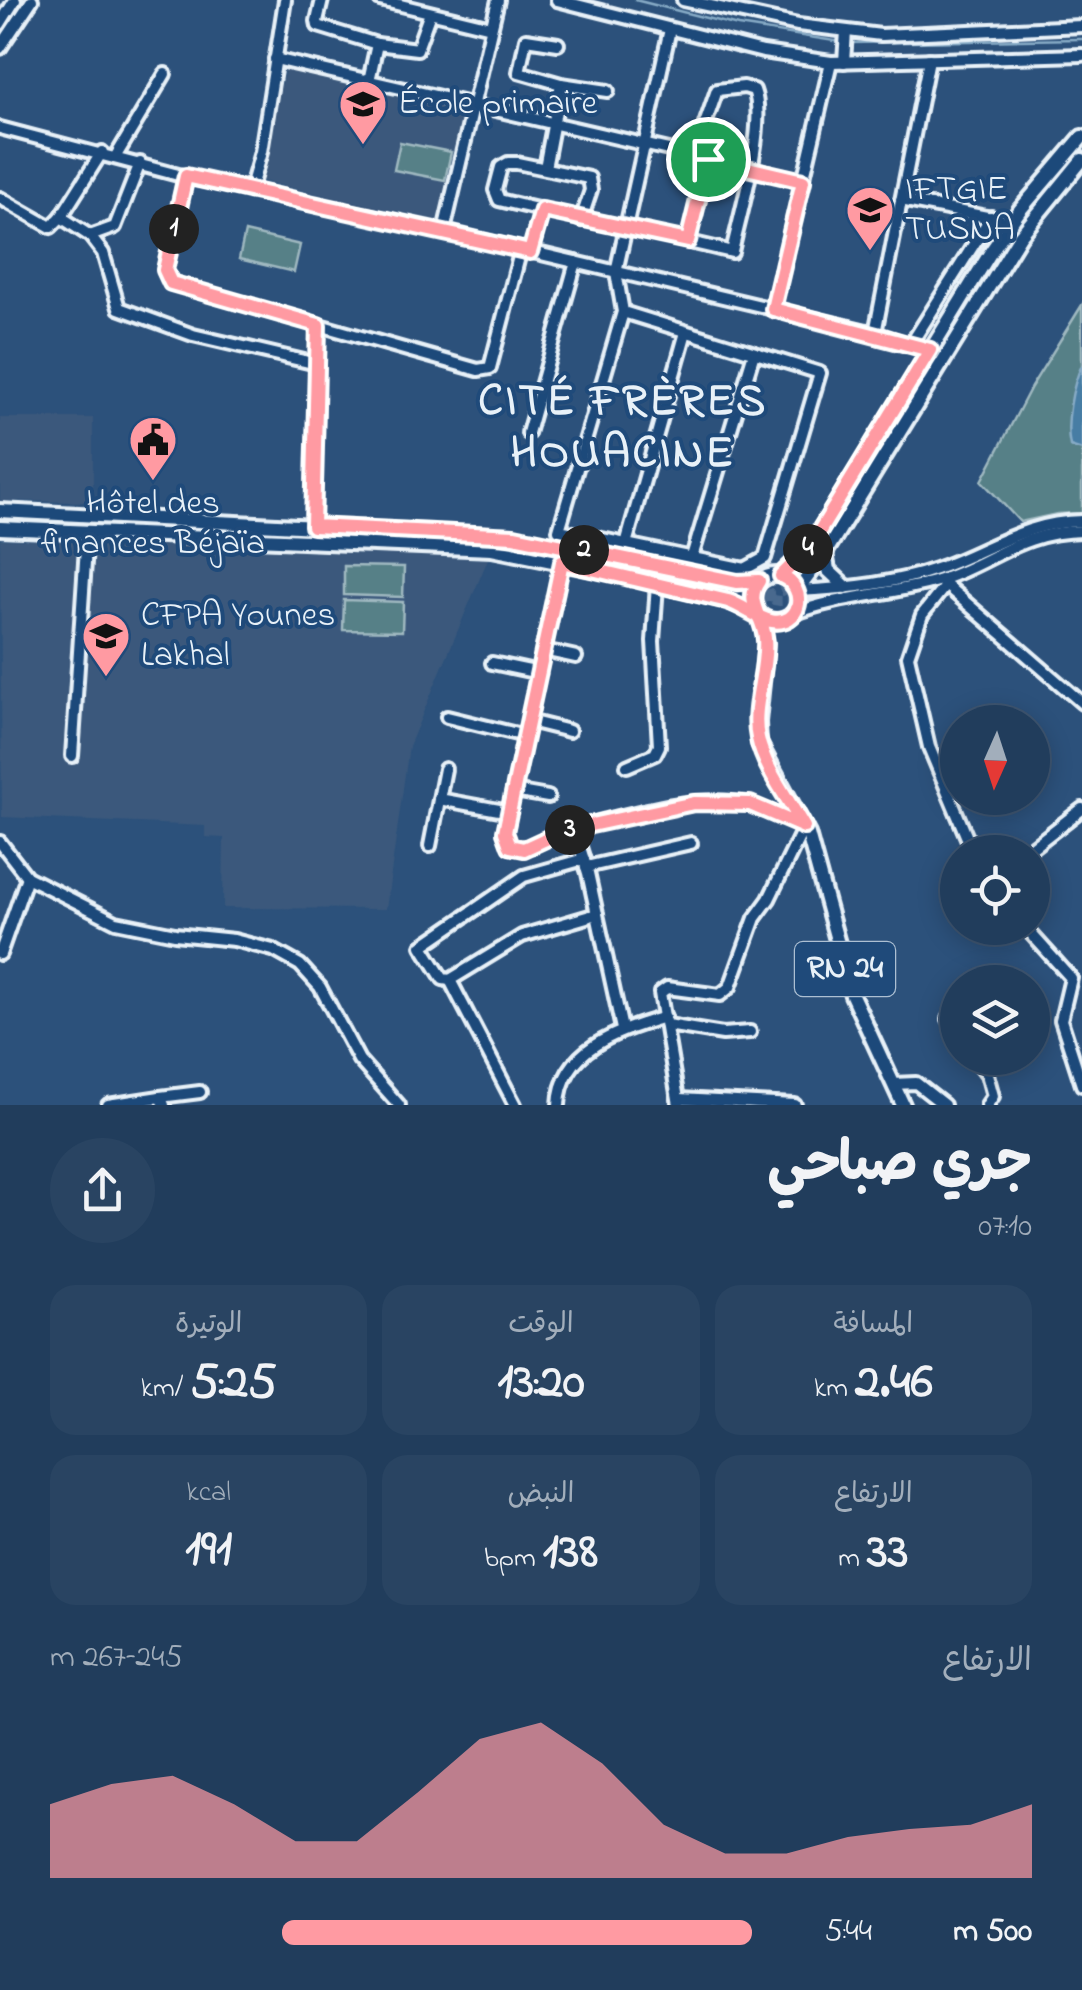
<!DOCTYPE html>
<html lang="ar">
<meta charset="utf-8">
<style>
:root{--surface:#213d5c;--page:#294462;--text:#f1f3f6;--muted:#a2aebb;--line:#3e5672;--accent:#ff9aa2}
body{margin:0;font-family:"Indie Flower","Playpen Sans Arabic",sans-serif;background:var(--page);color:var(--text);direction:rtl;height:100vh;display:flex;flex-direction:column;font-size:38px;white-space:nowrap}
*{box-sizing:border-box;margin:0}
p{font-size:32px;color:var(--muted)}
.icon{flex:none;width:55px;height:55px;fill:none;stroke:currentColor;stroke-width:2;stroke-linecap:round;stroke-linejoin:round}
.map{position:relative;height:1105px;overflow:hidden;direction:ltr}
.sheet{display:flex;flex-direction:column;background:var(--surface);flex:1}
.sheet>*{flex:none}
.needle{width:65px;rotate:183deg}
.fabs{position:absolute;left:940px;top:705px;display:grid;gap:20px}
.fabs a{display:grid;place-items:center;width:110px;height:110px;border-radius:50%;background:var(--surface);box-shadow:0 5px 25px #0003,0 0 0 2px var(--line);font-size:50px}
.pin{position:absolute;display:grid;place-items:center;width:85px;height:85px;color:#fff;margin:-42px;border:5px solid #fff;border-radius:50%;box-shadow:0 2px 10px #0007}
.km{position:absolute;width:50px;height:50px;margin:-25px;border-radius:50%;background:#222;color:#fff;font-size:28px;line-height:50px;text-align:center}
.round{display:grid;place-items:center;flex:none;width:105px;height:105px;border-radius:52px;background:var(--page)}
.overview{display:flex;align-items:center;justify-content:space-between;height:170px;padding:0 50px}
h1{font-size:55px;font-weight:700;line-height:75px}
.metrics{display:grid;grid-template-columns:repeat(3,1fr);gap:15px;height:170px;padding:10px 50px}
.metrics div{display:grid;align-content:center;border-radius:25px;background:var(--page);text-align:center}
.metrics b{font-size:50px;font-weight:700}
.metrics small{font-size:28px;font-weight:400}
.metrics p{font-size:28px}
.chart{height:280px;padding:20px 50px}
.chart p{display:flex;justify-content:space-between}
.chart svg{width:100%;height:180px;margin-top:10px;fill:var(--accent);opacity:.7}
ul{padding:0 50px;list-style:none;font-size:32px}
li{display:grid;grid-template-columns:160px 120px 1fr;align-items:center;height:75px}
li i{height:25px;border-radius:12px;background:var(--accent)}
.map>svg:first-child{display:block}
</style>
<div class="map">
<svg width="1082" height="1105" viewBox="0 0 1082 1105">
<rect width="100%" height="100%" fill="#2c517b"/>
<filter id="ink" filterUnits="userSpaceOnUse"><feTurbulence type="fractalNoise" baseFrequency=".01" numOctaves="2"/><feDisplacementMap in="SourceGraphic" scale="20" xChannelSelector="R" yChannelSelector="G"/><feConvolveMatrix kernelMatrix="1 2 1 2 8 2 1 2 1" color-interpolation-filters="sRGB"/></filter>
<g filter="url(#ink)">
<g fill="#3b597c">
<polygon points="285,69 468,113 440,224 258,180"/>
<polygon points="0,418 93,418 93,502 0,501"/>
<polygon points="0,539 216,545 488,559 409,746 386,909 223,908 224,838 205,837 205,826 2,817"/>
</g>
<g fill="#568087" stroke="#9fb8c0" stroke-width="2.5">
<polygon points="400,142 451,152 445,180 394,170"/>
<polygon points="245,232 300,245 294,272 239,259"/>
<polygon points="1082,305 1082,513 1057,514 1020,522 982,481 1031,387"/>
<polygon points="344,566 404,567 403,597 344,595"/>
<polygon points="344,600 403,602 402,631 343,630"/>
</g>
<path fill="#477da4" stroke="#87abc6" stroke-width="2.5" d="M 1082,365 L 1082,450 L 1070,446 C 1065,425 1072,385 1082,365 Z"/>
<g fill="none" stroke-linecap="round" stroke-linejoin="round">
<g stroke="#87abc6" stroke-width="2.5">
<polyline points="635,0 738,26 841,42"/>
<polyline points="849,43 1082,39"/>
</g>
<polyline stroke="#48698e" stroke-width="10" stroke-dasharray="10 5" stroke-linecap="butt" points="757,597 780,601 831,600"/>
<polyline stroke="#48698e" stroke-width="12" stroke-dasharray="12 6" stroke-linecap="butt" points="639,575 768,596 787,588 824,544"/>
<g stroke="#e8f1f8" stroke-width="18">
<g id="minor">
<polyline points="322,0 317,21 318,26 377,44 369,81"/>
<polyline points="380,0 491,27"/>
<polyline points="557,0 763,52 831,62 1082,55"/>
<polyline points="683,0 798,25 881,35 1082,26"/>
<polyline points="0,24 15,0"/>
<polyline points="377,44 417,49 430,13"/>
<polyline points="558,44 526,39 519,72 561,84 608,91"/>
<polyline points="0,48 32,0"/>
<polyline points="275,59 803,181"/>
<polyline points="844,62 846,31"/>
<polyline points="0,128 186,177 444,231 875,333 934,353"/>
<polyline points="116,156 165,74"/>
<polyline points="545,168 561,84"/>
<polyline points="186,177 165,270 171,283 478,370 490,368 521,249"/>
<polyline points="250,191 261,152 285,0"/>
<polyline points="0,198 51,227 61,217 102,152"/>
<polyline points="901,200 1012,222"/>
<polyline points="61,217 90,236 103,253 119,308 193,335 317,364"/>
<path d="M 581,220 L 591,190 L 589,178 L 517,163 L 508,163 L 501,167 L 495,190 L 499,200 C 576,219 655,233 732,252 C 740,215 767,124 754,90 L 744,87 L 717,90 L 694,156"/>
<polyline points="444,231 498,0"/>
<polyline points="90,236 115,227 140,163"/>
<polyline points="688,241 708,159"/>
<polyline points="531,252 542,210"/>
<polyline points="773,309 831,62"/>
<polyline points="623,312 820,373 765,558 745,569 559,530 623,312 616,272 670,29"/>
<polyline points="875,333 929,59"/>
<polyline points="911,344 991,217"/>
<polyline points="528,433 576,262"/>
<polyline points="313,526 318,325"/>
<polyline points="626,544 686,332"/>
<polyline points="692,557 754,353"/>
<polyline points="562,562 505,832 510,847 524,849 563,831 578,841 588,873 622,1029"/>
<polyline points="941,581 1082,703"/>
<polyline points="945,586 922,615 908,656 929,747 973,852"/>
<path d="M 798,591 C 843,589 893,584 936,569 C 989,551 1023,522 1082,521"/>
<path d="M 793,614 C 839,596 890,595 937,581 C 992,564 1018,532 1082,531"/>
<polyline points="544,650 576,657"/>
<polyline points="492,663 539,673"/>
<polyline points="447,717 525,736"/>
<polyline points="529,721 569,731"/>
<polyline points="72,756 87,532"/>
<polyline points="627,766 655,754 659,746 653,641 657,585"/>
<polyline points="514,791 548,797"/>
<polyline points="439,799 510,812"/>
<path d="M 563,831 C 621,818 687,793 747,804 C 766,808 786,819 804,827 L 769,899 L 755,918 L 730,987 L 720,995 L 667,988 L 660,993 L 679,1105"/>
<polyline points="0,842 27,877 116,922 175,934 234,940 273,950 300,965 320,987 359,1060 399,1105"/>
<polyline points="430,846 445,769"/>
<polyline points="1033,847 1082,809"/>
<polyline points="586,867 691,843"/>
<polyline points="1026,928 1071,978 1061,1020 1082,1085"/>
<polyline points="0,954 27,877"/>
<polyline points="450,980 443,979 422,946 524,876 584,859"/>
<polyline points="949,1019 958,1032"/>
<polyline points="667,1025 723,1034 750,1032"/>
<polyline points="975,1058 987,1074 993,1096 987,1105"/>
<polyline points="893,1084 916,1083 944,1105"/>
<polyline points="160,1097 200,1092"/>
<polyline points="679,1099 795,1105"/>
<polyline points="108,1105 160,1097 164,1105"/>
<polyline points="515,1105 450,980 522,936 597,914"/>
<path d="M 559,1105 C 561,1049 619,1030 665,1017"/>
</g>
</g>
<g stroke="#e8f1f8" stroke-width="20">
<g id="major">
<polyline points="0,511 514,537 737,582 759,581"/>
<polyline points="0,528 492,549 617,574 728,601 758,613"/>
<polyline points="825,553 828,570 846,587"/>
<circle cx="776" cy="598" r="23"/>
<polyline points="781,575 810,547 992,250 1020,210 1082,137"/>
<polyline points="798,590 825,553 1020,236 1082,160"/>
<polyline points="761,616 766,643 758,722 759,743 808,834 852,995 903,1105"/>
</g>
</g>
<use href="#minor" stroke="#1f4a7a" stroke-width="10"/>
<use href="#major" stroke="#1f4a7a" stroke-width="12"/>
</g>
</g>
<g fill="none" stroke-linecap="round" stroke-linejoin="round" filter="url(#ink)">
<g stroke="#fff" stroke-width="20">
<path id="route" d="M 708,159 L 688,241 L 542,210 L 530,252 L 186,176 L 165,270 L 171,283 L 318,325 L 313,526 L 514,536 L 737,582 L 759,581 C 744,602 763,616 765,638 C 768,671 751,706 758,738 C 764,768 789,800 804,827 L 750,804 L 694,803 L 563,831 L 524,849 L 510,846 L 505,832 L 562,562 L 728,601 C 743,606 757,618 771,621 C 801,627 809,588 781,576 L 810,547 L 930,350 L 773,309 L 803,181 L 708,159"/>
</g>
<use href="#route" stroke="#ff9aa2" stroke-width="12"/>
</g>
<defs>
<g id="school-pin" transform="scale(2.5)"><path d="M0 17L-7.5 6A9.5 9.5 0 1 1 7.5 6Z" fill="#ff9aa2" stroke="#1f4a7a"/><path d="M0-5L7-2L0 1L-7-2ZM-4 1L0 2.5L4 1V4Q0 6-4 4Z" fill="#111"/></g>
<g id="civic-pin" transform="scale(2.5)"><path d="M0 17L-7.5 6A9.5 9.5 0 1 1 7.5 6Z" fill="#ff9aa2" stroke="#1f4a7a"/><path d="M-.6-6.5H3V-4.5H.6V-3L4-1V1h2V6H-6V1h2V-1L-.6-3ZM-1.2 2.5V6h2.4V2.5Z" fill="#111"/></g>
<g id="university-pin" transform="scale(2.5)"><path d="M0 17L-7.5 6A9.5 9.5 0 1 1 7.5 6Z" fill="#ff9aa2" stroke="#1f4a7a"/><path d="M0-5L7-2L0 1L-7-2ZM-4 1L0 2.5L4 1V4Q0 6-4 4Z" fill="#111"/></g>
</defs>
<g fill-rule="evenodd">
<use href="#school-pin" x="363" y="104"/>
<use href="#school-pin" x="870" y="210"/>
<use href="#civic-pin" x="153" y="440"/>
<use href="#university-pin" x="106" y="636"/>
</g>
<g text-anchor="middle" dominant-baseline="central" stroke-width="8" stroke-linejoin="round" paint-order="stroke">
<rect fill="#1f4a7a" stroke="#acbfd2" stroke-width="2.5" x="795" y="942" width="100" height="54" rx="8"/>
<g font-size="32" font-weight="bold" fill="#e8f1f8">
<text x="845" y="969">RN 24</text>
</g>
<g font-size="35" fill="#e8f1f8" stroke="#1f4a7a" text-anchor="start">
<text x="398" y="104">École primaire</text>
<text x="905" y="190">IFTGIE<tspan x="905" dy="40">TUSNA</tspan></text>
<text x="153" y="504" text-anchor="middle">Hôtel des<tspan x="153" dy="40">finances Béjaïa</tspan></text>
<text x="141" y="616">CFPA Younes<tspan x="141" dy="40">Lakhal</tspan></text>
</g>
<g font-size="45" font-weight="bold" letter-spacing="2.5" fill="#e8f1f8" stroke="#1f4a7a">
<text x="623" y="403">CITÉ FRÈRES<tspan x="623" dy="52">HOUACINE</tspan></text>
</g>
</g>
</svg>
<div class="fabs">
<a><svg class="needle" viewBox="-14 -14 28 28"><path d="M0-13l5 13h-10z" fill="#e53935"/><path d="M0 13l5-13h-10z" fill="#a2aebb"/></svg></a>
<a><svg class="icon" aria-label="locate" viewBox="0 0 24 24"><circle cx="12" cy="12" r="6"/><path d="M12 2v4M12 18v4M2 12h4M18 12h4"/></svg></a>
<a><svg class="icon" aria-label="layers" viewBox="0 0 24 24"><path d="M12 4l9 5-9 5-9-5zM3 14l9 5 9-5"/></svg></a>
</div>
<div class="pin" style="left:708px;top:159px;background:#1e9e55"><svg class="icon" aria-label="arrive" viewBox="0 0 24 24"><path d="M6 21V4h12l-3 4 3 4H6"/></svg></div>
<b class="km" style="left:174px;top:229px">1</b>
<b class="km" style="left:584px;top:550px">2</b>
<b class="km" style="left:570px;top:830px">3</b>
<b class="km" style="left:808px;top:549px">4</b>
</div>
<section class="sheet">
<div class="overview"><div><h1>جري صباحي</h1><p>07:10</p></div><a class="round"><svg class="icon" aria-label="share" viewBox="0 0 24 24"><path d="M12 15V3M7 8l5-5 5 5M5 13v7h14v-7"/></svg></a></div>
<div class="metrics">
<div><p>المسافة</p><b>2.46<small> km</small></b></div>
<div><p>الوقت</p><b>13:20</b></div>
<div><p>الوتيرة</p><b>5:25<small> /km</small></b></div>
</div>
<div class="metrics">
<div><p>الارتفاع</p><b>33<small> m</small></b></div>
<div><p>النبض</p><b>138<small> bpm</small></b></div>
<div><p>kcal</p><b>191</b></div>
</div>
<div class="chart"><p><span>الارتفاع</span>245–267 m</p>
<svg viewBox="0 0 160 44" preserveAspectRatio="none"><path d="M0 44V26L10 21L20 19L30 26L40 35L50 35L60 23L70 10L80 6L90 16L100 31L110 38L120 38L130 34L140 32L150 31L160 26V44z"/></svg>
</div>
<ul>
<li><b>500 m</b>5:44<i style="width:67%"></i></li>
</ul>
</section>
